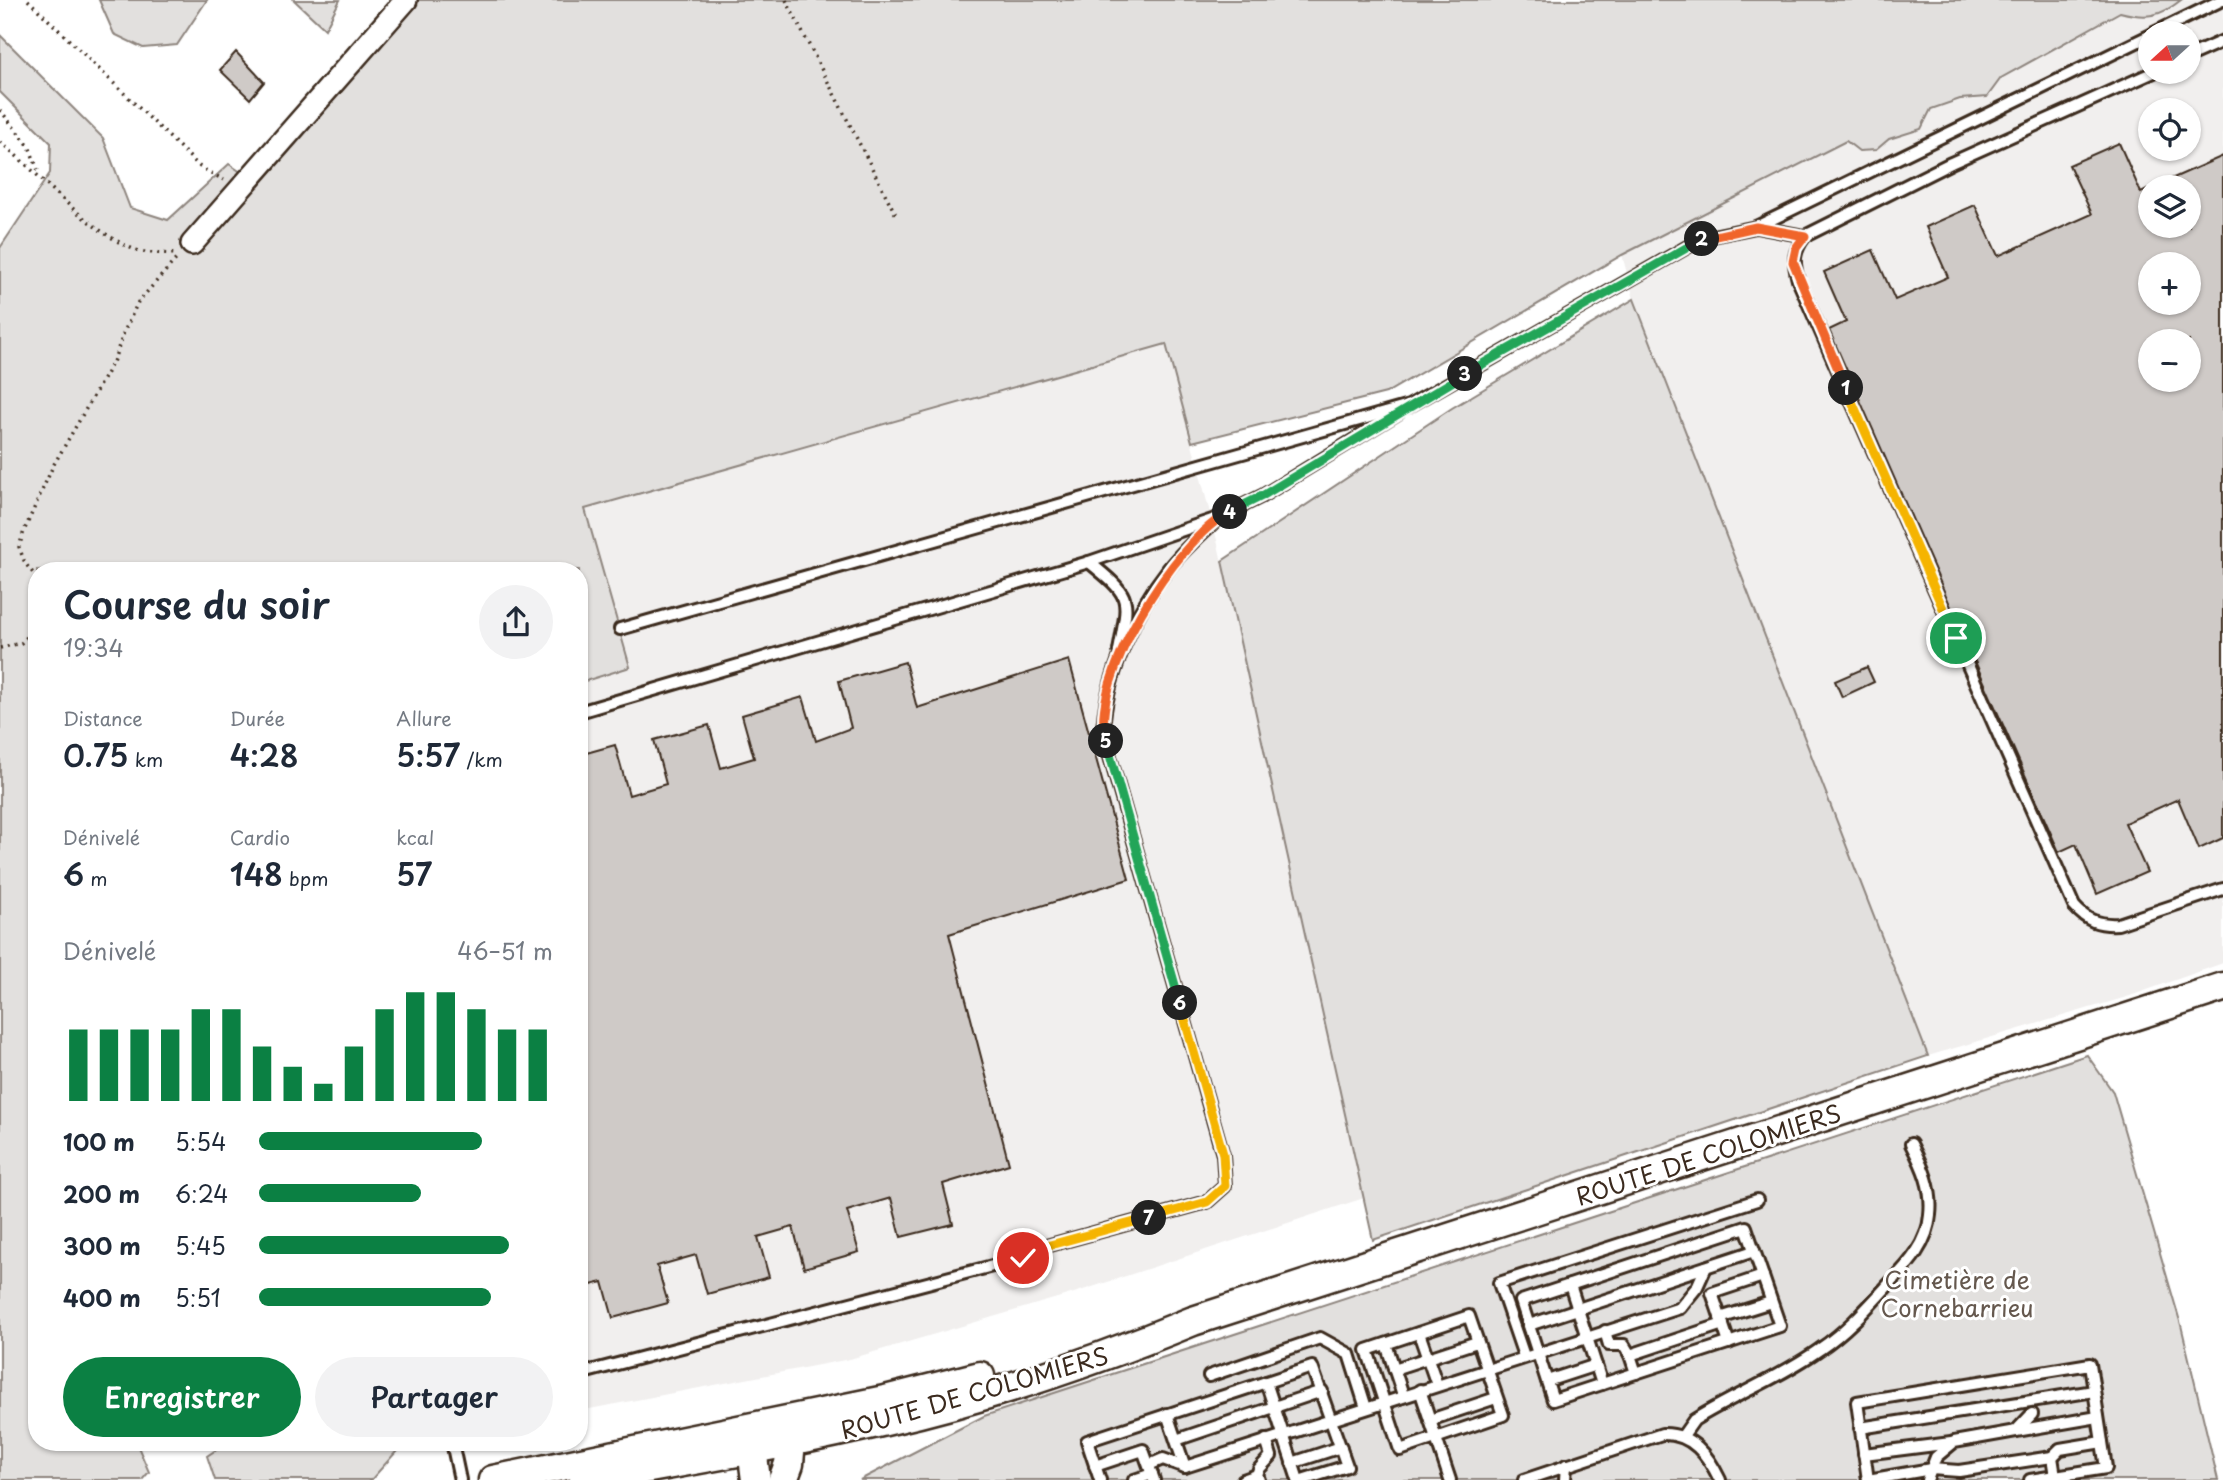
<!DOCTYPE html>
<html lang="fr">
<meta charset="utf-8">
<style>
:root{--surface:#fff;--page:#f2f2f3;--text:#1f2937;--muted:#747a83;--accent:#0b8043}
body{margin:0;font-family:"Playpen Sans",sans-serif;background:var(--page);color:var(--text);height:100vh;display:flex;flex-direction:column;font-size:26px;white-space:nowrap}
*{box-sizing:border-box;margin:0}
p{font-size:23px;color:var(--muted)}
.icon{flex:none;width:38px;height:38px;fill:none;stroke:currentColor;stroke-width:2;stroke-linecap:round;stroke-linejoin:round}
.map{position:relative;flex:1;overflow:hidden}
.sheet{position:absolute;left:28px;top:562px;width:560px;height:889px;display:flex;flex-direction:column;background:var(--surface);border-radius:28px;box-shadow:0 2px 5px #0004}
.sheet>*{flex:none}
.needle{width:46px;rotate:249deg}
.controls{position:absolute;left:2138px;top:21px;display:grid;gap:14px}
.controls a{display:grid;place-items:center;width:63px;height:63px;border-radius:50%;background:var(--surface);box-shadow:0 2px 5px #0004;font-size:35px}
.pin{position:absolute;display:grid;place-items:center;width:60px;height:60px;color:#fff;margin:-30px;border:4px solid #fff;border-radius:50%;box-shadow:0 2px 7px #0007}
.km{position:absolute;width:35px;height:35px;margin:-18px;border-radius:50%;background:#222;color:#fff;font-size:19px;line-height:35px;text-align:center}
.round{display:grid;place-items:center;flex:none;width:74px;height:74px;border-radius:37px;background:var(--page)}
.overview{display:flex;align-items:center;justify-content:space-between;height:119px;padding:0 35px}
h1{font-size:38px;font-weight:600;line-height:52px}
.metrics{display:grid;grid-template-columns:repeat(3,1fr);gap:10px;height:119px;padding:7px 35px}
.metrics div{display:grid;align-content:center}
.metrics b{font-size:30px;font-weight:600}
.metrics small{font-size:19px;font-weight:400}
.metrics p{font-size:19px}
.chart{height:196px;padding:14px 35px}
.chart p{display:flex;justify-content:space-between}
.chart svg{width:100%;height:126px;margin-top:7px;stroke:var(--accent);stroke-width:6}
.action{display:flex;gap:14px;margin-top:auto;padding:14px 35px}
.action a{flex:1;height:80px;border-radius:42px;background:var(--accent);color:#fff;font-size:28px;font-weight:600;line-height:80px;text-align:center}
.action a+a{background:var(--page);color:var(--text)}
ul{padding:0 35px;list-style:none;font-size:23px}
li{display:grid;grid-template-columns:112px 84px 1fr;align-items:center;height:52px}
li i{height:18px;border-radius:9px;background:var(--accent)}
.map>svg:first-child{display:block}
</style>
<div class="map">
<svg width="2223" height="1480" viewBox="0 0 2223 1480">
<rect width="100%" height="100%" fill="#fff"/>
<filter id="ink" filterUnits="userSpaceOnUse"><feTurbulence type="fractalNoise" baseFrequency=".0143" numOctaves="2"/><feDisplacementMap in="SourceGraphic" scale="14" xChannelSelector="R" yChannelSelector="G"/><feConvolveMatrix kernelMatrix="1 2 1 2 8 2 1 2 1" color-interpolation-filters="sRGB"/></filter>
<g filter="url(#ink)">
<g fill="#f1efee" fill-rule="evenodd">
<path d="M 2123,0 L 2223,0 L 2223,963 L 2130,996 L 1928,1056 L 1634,299 L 1622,255 ZM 2151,33 L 2189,33 L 2189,72 L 2151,72 ZM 2151,110 L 2189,110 L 2189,149 L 2151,149 ZM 2151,187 L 2189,187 L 2189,226 L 2151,226 ZM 2151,264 L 2189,264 L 2189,303 L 2151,303 ZM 2151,341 L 2189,341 L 2189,380 L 2151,380 Z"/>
<polygon points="1166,344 1217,540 1364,1198 1074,1293 850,1359 579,1411 579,683 630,667 585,510"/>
</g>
<g fill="#e2e0de" stroke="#8e857e" stroke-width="2">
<polygon points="99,0 207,0 177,45 143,48 114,34"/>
<polygon points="294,0 340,0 325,29"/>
<path d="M 415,0 L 2181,0 C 2160,17 2146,19 2120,12 L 2001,78 L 1987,97 L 1960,99 L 1931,109 L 1921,129 L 1889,139 L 1876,150 L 1859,151 L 1846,141 L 1622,255 L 1386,393 L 1192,442 L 1166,344 L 585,509 L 630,667 L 579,683 L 579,570 L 37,570 L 37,1442 L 136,1442 L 149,1472 L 142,1480 L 0,1480 L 0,248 L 50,173 L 51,143 L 0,92 L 0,35 L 103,138 L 130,208 L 168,220 L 229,164 L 257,183 Z"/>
<polygon points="1634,299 1928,1056 1373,1240 1222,561 1452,408"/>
<polygon points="2087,1055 2113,1092 2181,1325 2218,1480 860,1480 984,1416"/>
<polygon points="228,1442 405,1442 371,1480 215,1480 207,1456"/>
</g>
<g fill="#cfcac7" stroke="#3b2a1e" stroke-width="2" fill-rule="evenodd">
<polygon points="236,52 264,82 250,99 220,70"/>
<path d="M 2119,143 L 2141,193 L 2151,188 L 2151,226 L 2189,226 L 2189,187 L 2153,187 L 2223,156 L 2223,838 L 2199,849 L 2178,799 L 2125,823 L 2147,872 L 2097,894 L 2076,844 L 2059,852 L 1829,330 L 1846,322 L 1824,272 L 1873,250 L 1895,300 L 1948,277 L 1926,227 L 1975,205 L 1998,256 L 2092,214 L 2069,165 ZM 2151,264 L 2189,264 L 2189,303 L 2151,303 ZM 2151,341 L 2189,341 L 2189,380 L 2151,380 Z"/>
<polygon points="1069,660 1129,879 949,934 1009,1164 943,1184 953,1224 901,1237 891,1198 847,1211 859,1252 804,1268 793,1227 758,1237 769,1277 707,1294 696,1255 657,1266 668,1303 613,1318 603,1282 579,1288 579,755 615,745 629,795 666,784 654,740 709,725 721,768 754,758 742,715 803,697 816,741 851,728 839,681 905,662 917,708"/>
<polygon points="1867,667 1874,682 1842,697 1835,681"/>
</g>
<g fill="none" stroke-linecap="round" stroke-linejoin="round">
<g stroke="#3b2a1e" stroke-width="16">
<g id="lane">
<polyline points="2154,33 2222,0"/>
<polyline points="2189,56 2223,41"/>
<path d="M 2154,72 L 1951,163 L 1805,236 C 1793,252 1793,261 1798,280 L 2074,906 C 2087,921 2098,925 2118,924 L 2223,889"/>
<polyline points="1756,227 1805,236"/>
<path d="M 1089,562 C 1133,598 1129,596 1119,651"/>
<polyline points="620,629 1409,406 1703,238 1756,227 2151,35"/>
<polyline points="579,712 1089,562 1218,518 1262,496 1398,413"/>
<polygon points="1746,1227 1780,1326 1553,1400 1521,1301"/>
<polyline points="1570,1285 1602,1384"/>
<polygon points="1469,1316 1503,1415 1400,1450 1367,1350"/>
<polyline points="1720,1318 1771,1302"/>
<polyline points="1529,1325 1754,1251"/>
<polyline points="1605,1331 1609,1345 1624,1345 1630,1355"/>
<polyline points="1419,1333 1437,1385"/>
<polyline points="1729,1343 1712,1293 1763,1276"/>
<polyline points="1386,1344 1403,1395"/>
<polyline points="1524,1356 1499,1283 1757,1200"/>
<polyline points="1394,1369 1477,1342"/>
<polyline points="1636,1373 1630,1355 1723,1324"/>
<path d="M 579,1374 L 1023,1258 L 1039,1248 L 1207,1202 L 1225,1186 L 1223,1155 L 1103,732 C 1105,678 1135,611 1169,568 C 1183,550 1202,534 1218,518"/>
<polyline points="1209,1376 1320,1338 1349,1354 1366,1408"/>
<polyline points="1547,1381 1596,1365"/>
<polyline points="1266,1382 1298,1480"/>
<polyline points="1420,1390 1450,1480"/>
<polyline points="1167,1414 1185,1467"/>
<polyline points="1430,1420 1496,1398"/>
<polyline points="1860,1428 2094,1391"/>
<polyline points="2016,1431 2098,1417"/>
<path d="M 1682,1437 L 1694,1420 C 1734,1395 1781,1377 1820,1349 C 1847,1331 1868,1307 1890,1283 C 1909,1264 1928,1243 1930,1215 C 1933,1189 1923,1167 1911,1144"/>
<polyline points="1176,1440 1322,1391"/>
<polyline points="452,1442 460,1480"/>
<polyline points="1864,1454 1951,1443"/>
<polyline points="2052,1457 2060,1449 2102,1442"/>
<polyline points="1292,1463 1341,1447"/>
<polyline points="1149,1465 1163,1459 1185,1467 1680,1308 1697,1287 1706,1267"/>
<polyline points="1095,1466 1143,1450 1154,1480"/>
<polyline points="1257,1475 1259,1469 1271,1456 1266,1440"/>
<polyline points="1100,1480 1087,1441 1312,1367 1347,1466 1302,1480"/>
<polyline points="1134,1480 1152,1474"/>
<polyline points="1243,1480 1257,1475 1259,1480"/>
<path d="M 1524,1480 L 1662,1434 C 1692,1433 1708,1455 1720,1480"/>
<polyline points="1565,1480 1566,1465"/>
<polyline points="1868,1480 1857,1402 2090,1364 2106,1468 2030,1480"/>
<polyline points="1868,1480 1931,1469 1959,1471 2052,1457 2055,1476"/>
<polyline points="1927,1480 1936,1457 1954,1442 2016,1431 2032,1414"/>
</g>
</g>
<g stroke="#3b2a1e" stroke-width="26">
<polyline id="street" points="192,244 406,0"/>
</g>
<g stroke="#3b2a1e" stroke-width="33">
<g id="secondary">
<polyline points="493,1480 885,1400 980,1376"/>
<path d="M 584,1480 C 684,1461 786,1445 886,1421 C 991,1397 1093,1362 1193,1321 L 2223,987"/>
<polyline points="756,1480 752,1448 763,1435"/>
<polyline points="783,1480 789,1464 791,1440"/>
</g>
</g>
<g stroke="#3b2a1e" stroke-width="3.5" stroke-dasharray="2 5" stroke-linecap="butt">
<polyline points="28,0 200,167 224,180"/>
<polyline points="786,0 896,215"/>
<polyline points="0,110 29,146 39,173"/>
<path d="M 0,142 C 44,177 81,226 133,249 C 145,254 163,253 176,254"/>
<polyline points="37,578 25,563 19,547 24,531 53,466 113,362 124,332 138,302 179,256"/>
<polyline points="0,648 21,643 37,627"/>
</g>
<use href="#lane" stroke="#fff" stroke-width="10"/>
<use href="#street" stroke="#fff" stroke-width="21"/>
<use href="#secondary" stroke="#fff" stroke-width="28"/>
</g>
</g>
<g fill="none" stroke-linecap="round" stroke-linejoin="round" filter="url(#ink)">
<g stroke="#fff" stroke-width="14">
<polyline id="split-1" points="1846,388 1956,638"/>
</g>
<g stroke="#fff" stroke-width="14">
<polyline id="split-2" points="1702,239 1756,227 1805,236 1796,248 1793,262 1846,388"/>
</g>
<g stroke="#fff" stroke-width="14">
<polyline id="split-3" points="1465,374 1702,239"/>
</g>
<g stroke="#fff" stroke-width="14">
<polyline id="split-4" points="1230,512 1262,496 1465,374"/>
</g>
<g stroke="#fff" stroke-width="14">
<path id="split-5" d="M 1106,741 C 1088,680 1176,539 1230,512"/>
</g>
<g stroke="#fff" stroke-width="14">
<polyline id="split-6" points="1106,741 1180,1003"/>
</g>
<g stroke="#fff" stroke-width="14">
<polyline id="split-7" points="1149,1218 1207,1202 1225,1186 1223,1154 1180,1003"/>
</g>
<g stroke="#fff" stroke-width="14">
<polyline id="split-8" points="1023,1258 1039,1248 1149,1218"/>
</g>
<use href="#split-1" stroke="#f5b400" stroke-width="9"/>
<use href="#split-2" stroke="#f0652b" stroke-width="9"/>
<use href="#split-3" stroke="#22a559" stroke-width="9"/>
<use href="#split-4" stroke="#22a559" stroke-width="9"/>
<use href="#split-5" stroke="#f0652b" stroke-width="9"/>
<use href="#split-6" stroke="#22a559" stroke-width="9"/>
<use href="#split-7" stroke="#f5b400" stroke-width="9"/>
<use href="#split-8" stroke="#f5b400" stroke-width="9"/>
</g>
<g text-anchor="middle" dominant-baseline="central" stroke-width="6" stroke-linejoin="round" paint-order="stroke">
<g font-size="24" fill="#3b2a1e" stroke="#fff">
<text transform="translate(1708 1154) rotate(-18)">ROUTE DE COLOMIERS</text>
<text transform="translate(974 1392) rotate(-16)">ROUTE DE COLOMIERS</text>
</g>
<g font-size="24" fill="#65584e" stroke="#fff">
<text x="1957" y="1279">Cimetière de<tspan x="1957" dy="28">Cornebarrieu</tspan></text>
</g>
</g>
</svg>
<div class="controls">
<a><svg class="needle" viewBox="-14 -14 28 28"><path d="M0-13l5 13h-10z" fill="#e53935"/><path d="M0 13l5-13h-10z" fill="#747a83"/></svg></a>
<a><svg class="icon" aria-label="locate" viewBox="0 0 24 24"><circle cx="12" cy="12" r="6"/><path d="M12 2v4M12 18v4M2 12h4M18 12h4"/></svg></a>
<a><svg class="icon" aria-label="layers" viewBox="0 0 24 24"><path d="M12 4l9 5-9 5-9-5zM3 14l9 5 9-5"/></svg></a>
<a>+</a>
<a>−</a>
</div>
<div class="pin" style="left:1956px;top:638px;background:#1e9e55"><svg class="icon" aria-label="arrive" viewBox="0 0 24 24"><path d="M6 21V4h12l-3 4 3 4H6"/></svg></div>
<div class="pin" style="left:1023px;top:1258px;background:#d93025"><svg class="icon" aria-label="check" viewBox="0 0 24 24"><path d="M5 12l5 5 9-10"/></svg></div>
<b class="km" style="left:1846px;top:388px">1</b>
<b class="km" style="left:1702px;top:239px">2</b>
<b class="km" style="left:1465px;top:374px">3</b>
<b class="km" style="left:1230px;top:512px">4</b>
<b class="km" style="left:1106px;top:741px">5</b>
<b class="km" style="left:1180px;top:1003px">6</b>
<b class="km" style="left:1149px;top:1218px">7</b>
<section class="sheet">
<div class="overview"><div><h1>Course du soir</h1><p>19:34</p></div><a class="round"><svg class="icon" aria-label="share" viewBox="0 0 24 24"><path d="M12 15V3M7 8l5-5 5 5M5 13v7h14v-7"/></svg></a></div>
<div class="metrics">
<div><p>Distance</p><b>0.75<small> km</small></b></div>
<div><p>Durée</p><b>4:28</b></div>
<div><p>Allure</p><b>5:57<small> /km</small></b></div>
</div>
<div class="metrics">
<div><p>Dénivelé</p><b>6<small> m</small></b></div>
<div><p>Cardio</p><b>148<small> bpm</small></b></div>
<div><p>kcal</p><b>57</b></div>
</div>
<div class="chart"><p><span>Dénivelé</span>46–51 m</p>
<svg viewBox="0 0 160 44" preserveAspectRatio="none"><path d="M5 44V19M15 44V19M25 44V19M35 44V19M45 44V12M55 44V12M65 44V25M75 44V32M85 44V38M95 44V25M105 44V12M115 44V6M125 44V6M135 44V12M145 44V19M155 44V19"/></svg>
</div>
<ul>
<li><b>100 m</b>5:54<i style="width:76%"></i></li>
<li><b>200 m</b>6:24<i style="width:55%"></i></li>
<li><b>300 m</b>5:45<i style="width:85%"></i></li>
<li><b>400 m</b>5:51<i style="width:79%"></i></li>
</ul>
<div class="action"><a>Enregistrer</a><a>Partager</a></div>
</section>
</div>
